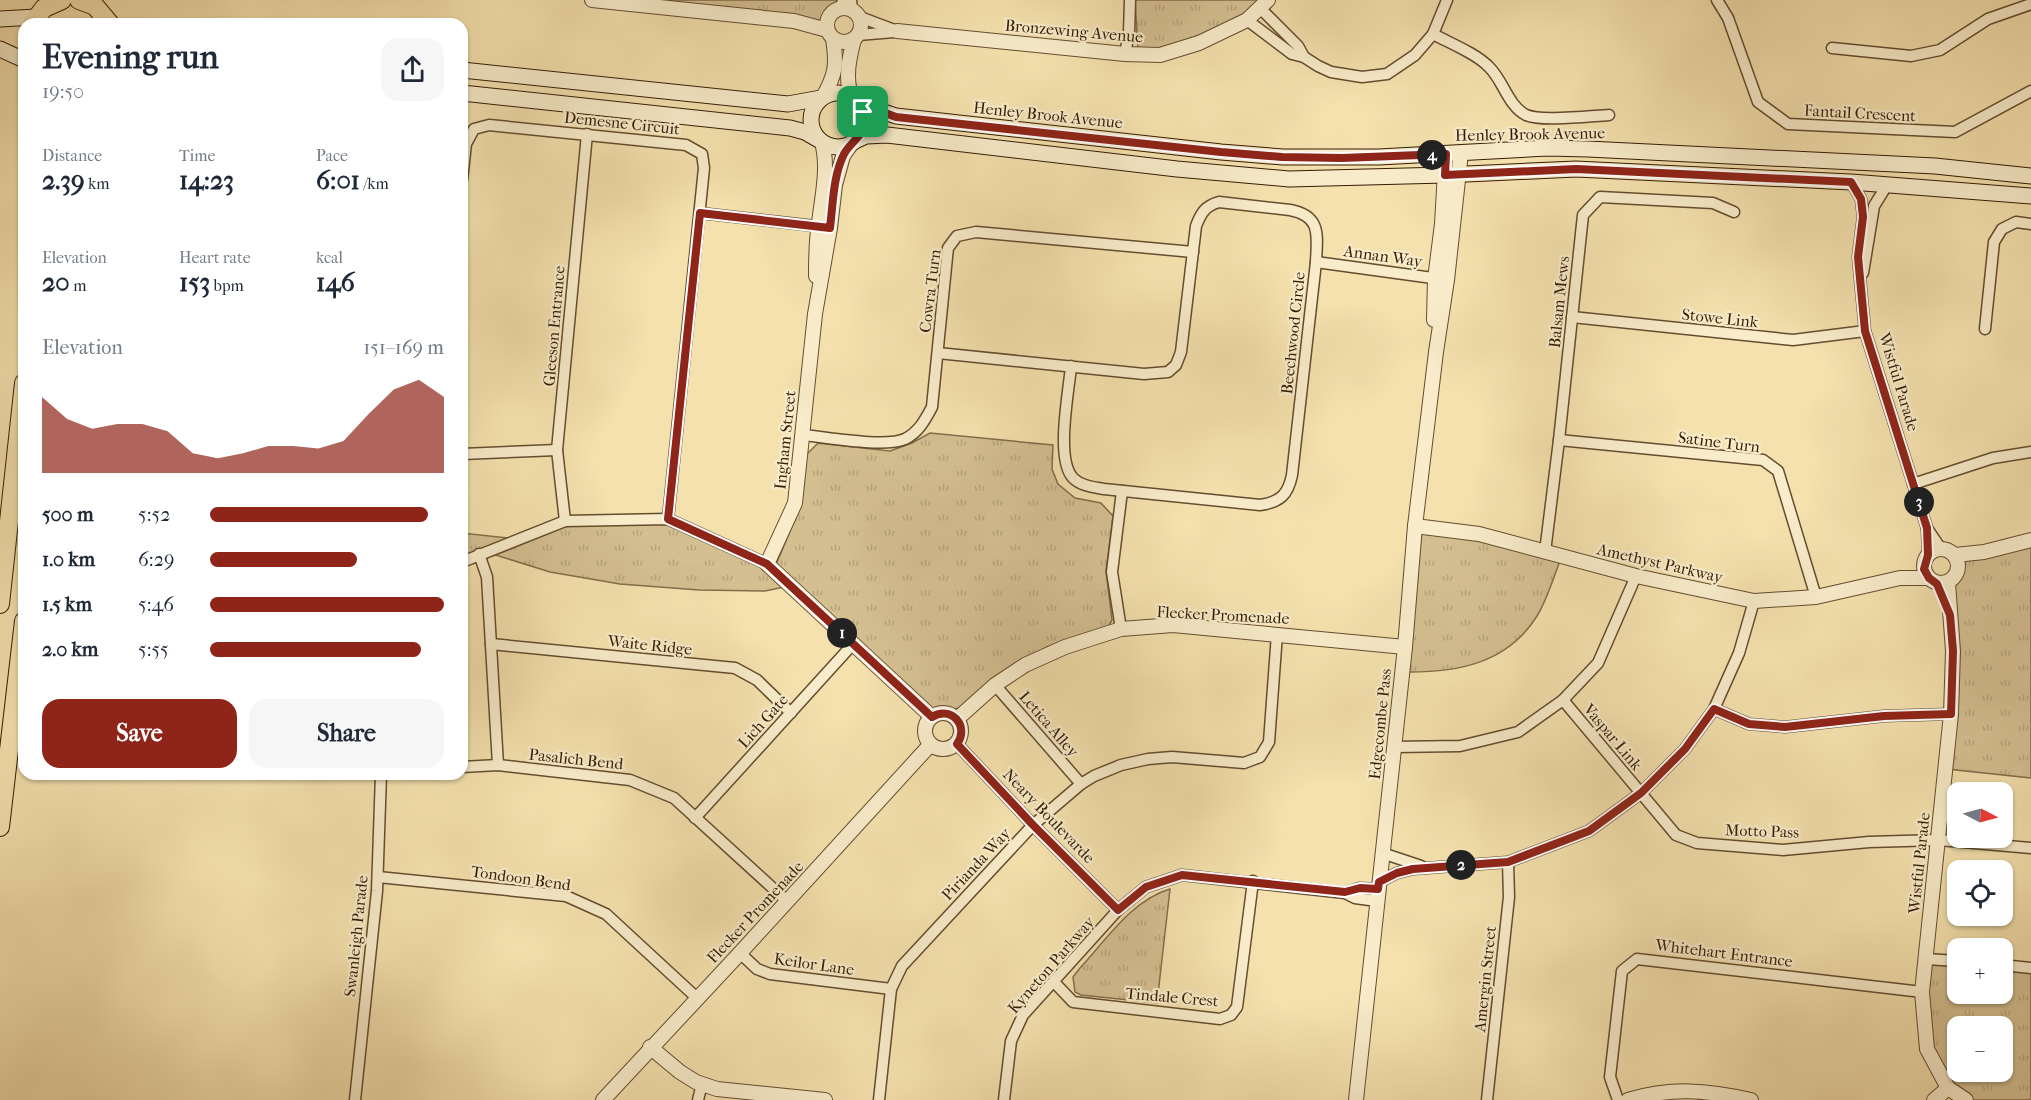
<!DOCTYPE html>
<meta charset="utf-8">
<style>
:root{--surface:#fff;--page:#f6f6f7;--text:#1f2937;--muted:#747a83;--accent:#8f2418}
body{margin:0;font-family:"IM FELL French Canon",serif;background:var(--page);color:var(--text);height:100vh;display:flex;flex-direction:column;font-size:22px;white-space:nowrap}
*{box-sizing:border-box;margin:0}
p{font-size:20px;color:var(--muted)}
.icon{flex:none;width:33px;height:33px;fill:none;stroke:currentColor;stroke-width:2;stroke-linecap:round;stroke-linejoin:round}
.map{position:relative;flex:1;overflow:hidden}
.side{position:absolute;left:18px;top:18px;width:450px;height:762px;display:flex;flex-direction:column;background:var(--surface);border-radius:18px;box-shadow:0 2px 4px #0004}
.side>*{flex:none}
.needle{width:39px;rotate:96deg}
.tools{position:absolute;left:1947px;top:782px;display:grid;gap:12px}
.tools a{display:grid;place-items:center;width:66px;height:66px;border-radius:12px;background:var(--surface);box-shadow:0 2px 4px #0004;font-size:30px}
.pin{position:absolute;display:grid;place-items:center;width:51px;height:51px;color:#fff;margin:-26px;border-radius:12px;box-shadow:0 3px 9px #0006}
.km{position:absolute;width:30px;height:30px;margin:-15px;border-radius:50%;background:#222;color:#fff;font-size:16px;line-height:30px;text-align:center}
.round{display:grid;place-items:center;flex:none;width:63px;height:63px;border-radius:18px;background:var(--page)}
.overview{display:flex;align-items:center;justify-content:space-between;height:102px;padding:0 24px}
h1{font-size:33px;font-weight:800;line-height:45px}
.stats{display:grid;grid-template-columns:repeat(3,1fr);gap:9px;height:102px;padding:6px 24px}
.stats div{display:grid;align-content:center}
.stats b{font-size:26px;font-weight:800}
.stats small{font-size:16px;font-weight:400}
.stats p{font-size:16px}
.chart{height:168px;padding:12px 24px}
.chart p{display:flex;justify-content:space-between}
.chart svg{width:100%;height:108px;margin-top:6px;fill:var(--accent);opacity:.7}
.primary-button{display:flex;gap:12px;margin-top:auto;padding:12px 24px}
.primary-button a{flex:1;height:69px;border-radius:18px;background:var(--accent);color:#fff;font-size:24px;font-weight:800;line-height:69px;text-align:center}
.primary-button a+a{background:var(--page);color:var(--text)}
ul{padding:0 24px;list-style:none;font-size:20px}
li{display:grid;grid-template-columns:96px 72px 1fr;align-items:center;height:45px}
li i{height:15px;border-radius:8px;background:var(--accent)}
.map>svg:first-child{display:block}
</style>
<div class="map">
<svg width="2031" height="1100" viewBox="0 0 2031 1100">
<defs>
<pattern id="park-tufts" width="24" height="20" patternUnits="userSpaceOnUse" patternTransform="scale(1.5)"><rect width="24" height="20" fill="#d4bf91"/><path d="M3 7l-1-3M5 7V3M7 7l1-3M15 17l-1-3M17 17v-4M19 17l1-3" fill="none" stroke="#b7a47b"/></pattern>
</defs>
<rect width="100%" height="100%" fill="#f4e1ae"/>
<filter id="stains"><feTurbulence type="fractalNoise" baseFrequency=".00333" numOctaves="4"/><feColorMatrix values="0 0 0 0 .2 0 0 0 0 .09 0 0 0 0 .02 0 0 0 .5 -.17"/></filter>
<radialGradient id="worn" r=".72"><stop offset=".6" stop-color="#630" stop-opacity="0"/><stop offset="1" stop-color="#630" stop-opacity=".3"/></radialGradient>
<g fill="url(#park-tufts)" stroke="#846d4a" stroke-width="1.5" fill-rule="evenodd">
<polygon points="622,0 840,0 836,11 825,21"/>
<polygon points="1135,0 1263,0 1231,24 1181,46 1138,50"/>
<polygon points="930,433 1053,445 1052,469 1058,484 1075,498 1101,503 1113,516 1106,571 1112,620 1107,629 1047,647 991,682 961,708 934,711 775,567 801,505 806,455 818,443 890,451 912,443"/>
<polygon points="603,519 667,525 702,539 766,567 789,586 765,591 699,590 620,584 550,572 486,552 462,563 462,533 517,539 563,521"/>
<path d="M 1419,525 L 1562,556 C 1554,575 1548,598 1537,616 C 1507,664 1456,673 1403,672 Z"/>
<polygon points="2031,540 2031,778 1947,769 1948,582 1956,573 1958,560"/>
<path d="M 1170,889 L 1157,1003 L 1081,995 L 1075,992 L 1073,977 L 1080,968 C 1106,940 1132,900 1170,889 Z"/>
<path d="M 1926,959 L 1957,962 L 1958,993 L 2002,993 L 2003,965 L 2031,968 L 2031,1100 L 1970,1100 L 1952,1086 L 1926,1048 ZM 1958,1026 L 2002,1026 L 2002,1071 L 1958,1071 Z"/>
</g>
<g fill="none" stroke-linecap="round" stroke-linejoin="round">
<g stroke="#654c2e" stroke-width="13">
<g id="minor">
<polyline points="851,0 852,9"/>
<polyline points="1717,0 1728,18 1758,102 1788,124 1955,132 2031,91"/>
<polyline points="841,7 843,0"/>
<polyline points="1260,8 1298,46 1304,57"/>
<polyline points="860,17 897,31"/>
<polyline points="1247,20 1292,54 1304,57 1318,66 1331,72 1362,77 1387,74 1415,55 1433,34 1447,0"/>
<path d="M 1433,34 C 1450,43 1477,54 1489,67 C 1503,80 1508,106 1526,115 C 1541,122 1590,116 1609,115"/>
<polyline points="858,35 894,32"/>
<polyline points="1832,48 1911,56 1940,50 1988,19 2031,4"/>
<polyline points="1125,54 1129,33 1130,0"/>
<polyline points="462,180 466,144 474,129 489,125 686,145 702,154 704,168 668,519"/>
<polyline points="1851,182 1861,199 1863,217 1858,257 1865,331 1927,528 1941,549"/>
<polyline points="700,213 824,227"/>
<polyline points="1316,262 1440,279"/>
<polyline points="1863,273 1874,206 1887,185"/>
<polyline points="1572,317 1793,340 1865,331"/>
<polyline points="1985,329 1994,242 2002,229 2016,222 2031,224"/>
<path d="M 938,353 L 1144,374 L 1168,372 L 1176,365 L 1181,352 L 1196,226 C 1201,213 1205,206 1219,202 L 1290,210 C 1322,216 1317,236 1316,262 L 1292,475 C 1288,495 1280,502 1260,505 L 1104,489 C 1093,487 1081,486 1073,478 C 1055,459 1069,391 1071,366"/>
<path d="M 802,435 C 826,437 885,448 905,439 C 919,432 925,420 932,407 L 947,257 L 948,248 L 957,236 L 976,232 L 1193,252"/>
<polyline points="1559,440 1763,460 1778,471 1816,597"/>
<polyline points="462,454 557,450"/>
<polyline points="1913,484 1993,458 2031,452"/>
<polyline points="565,521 557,450 587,134"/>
<polyline points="1927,529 1928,555"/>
<polyline points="1545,552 1559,440 1583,215 1600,197 1713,203 1734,212"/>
<polyline points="479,554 487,577 498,765"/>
<polyline points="462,562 565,521 668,519 767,564"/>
<polyline points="1121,629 1112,572 1122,491"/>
<polyline points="491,644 735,668 757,680 791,713"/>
<polyline points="995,685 1081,784"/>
<polyline points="1563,700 1676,835 1697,843 1783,850 1869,842 1939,840 2031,848"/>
<polyline points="1714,709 1749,724 1785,727 1884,716 1951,714"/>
<polyline points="957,744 1033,825 1118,910"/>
<polyline points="1394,747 1460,746 1518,732 1563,700 1598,663 1636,576"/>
<polyline points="462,767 498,765 630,780 674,798 788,902"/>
<polyline points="695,818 853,644"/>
<polyline points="1382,853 1421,866"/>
<polyline points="378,877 566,896 606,914 697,998"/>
<polyline points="1379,882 1397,873 1413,869 1508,862 1589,831 1641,793 1685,749 1714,709 1739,653 1754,601"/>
<polyline points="1345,893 1360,888 1378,889"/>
<polyline points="740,953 757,969 770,974 891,989"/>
<polyline points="1926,959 1958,961"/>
<polyline points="2002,965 2031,968"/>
<polyline points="1054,982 1073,1002 1220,1019 1231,1015 1237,1007 1253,881"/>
<polyline points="355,1100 377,891 381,774"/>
<polyline points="698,1100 702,1084"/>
<polyline points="879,1100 891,989 902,966 1033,825 1081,784 1094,776 1121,765 1148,759 1172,757 1244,763 1260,757 1269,742 1277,634"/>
<polyline points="1004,1100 1011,1041 1023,1015 1118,910 1146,887 1182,875 1345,893 1355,898 1377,901"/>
<polyline points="1487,1100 1509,897 1508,862"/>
<polyline points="1618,1100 1610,1077 1622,971 1637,959 1922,992"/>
</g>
</g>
<g stroke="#654c2e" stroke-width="16">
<g id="tertiary">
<polyline points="592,0 794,21 827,30"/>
<circle cx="844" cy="25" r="17"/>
<polyline points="897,31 1125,54 1160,55 1199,43 1247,20 1268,0"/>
<path d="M 851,96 C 845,76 849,59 854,39"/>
<path d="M 823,97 C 836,74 837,64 833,39"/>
<polyline points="852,143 843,156 835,185 830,228 815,314 795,503 767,564 932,717"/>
<path d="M 816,276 C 816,258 816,241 819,223 C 822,196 829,169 822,142"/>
<polyline points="1434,320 1435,279 1442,224 1446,154"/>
<polyline points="1415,526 1479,534 1636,576 1754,601 1816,597 1900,578 1929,578"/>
<circle cx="1941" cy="566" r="17"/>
<polyline points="1955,555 1984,552 2031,540"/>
<polyline points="1948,583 1953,651 1951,714 1922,992 1927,1049 1948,1088 1966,1100"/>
<circle cx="943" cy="731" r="18"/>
<polyline points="957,719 995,685 1025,665 1065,647 1121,629 1173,625 1405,647"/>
<polyline points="650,1047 680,1072 696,1082 717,1089 825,1100"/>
<polyline points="603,1100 740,953 930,745"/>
<polyline points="1356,1100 1405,647 1415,526 1436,352 1447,280 1461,153"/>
<path d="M 1628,1100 C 1671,1087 1707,1090 1751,1100"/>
<polyline points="1934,1100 1948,1088"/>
</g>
</g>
<g stroke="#351b04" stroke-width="17">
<g id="secondary">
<polyline points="0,19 36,17"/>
<polyline points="0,49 24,60"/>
<polyline points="462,70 788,104 821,98"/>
<circle cx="838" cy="120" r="27"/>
<polyline points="462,93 790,128 805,132 819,140"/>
<polyline points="854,99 872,108 896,116 1221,152 1283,157 1379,157 1547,148 1588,149 1935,166 2031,176"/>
<polyline points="855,141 866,136 887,135 1177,169 1289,179 1445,175 1576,169 1851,182 2031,196"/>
</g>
</g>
<g stroke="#351b04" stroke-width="20">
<g id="primary">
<polyline points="79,0 95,6 110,24"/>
<polyline points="32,24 44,8 62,0"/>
<polyline points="0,604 24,383"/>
<polyline points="0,827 24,621"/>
</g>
</g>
<use href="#minor" stroke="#f8ecca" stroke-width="10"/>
<use href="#tertiary" stroke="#f8ecca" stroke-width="14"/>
<use href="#secondary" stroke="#f8ecca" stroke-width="15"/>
<use href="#primary" stroke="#f4e1ae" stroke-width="18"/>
</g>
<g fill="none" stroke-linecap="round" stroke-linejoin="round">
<g stroke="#fff" stroke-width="12">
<path id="route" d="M 854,99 L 872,108 L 896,117 L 1221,152 L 1282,157 L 1342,158 L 1446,154 L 1445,175 L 1576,169 L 1851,182 L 1861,199 L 1863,217 L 1858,257 L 1865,331 L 1927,528 L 1928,555 L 1924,569 L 1929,578 L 1937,584 L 1950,615 L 1953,651 L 1951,714 L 1884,716 L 1785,727 L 1749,724 L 1714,709 L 1685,749 L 1641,793 L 1589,831 L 1508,862 L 1413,869 L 1397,873 L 1379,882 L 1378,889 L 1360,888 L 1345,892 L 1182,875 L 1146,887 L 1118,910 L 1033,825 L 957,744 C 970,726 951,705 932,717 L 767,564 L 668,519 L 700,213 L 830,228 C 833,204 833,176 844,154 C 850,143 862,137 864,124 C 866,113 861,106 854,99 Z"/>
</g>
<use href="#route" stroke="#8f2418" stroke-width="8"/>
</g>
<g text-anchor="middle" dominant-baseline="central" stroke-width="4.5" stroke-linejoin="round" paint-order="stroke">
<g font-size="16" fill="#351b04" stroke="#f8ecca">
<text transform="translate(1074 31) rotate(5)">Bronzewing Avenue</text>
<text transform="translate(1860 113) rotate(3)">Fantail Crescent</text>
<text transform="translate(1048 115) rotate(6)">Henley Brook Avenue</text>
<text transform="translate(622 123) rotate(6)">Demesne Circuit</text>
<text transform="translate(1530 134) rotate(-1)">Henley Brook Avenue</text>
<text transform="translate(1383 256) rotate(8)">Annan Way</text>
<text transform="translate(930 291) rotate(-83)">Cowra Turn</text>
<text transform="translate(1559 302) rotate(-84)">Balsam Mews</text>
<text transform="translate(1720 318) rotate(6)">Stowe Link</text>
<text transform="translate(554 326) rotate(-85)">Gleeson Entrance</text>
<text transform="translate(1293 333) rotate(-84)">Beechwood Circle</text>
<text transform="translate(1899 382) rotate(73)">Wistful Parade</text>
<text transform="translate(785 440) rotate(-84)">Ingham Street</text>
<text transform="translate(1719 442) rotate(7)">Satine Turn</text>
<text transform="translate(1660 563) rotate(13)">Amethyst Parkway</text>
<text transform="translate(1223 615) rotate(3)">Flecker Promenade</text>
<text transform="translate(650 645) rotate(6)">Waite Ridge</text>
<text transform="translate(763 721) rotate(-48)">Lich Gate</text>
<text transform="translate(1049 724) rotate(49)">Letica Alley</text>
<text transform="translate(1380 724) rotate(-84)">Edgecombe Pass</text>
<text transform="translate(1613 737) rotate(50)">Vaspar Link</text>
<text transform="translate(576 759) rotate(6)">Pasalich Bend</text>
<text transform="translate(1049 816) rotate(46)">Neary Boulevarde</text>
<text transform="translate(1762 831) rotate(2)">Motto Pass</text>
<text transform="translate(1919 863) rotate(-84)">Wistful Parade</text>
<text transform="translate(976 864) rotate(-47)">Pirianda Way</text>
<text transform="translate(521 878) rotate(8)">Tondoon Bend</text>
<text transform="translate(755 912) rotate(-47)">Flecker Promenade</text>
<text transform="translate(356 936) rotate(-84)">Swanleigh Parade</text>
<text transform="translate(1724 953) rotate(7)">Whitehart Entrance</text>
<text transform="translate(814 964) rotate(8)">Keilor Lane</text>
<text transform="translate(1051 965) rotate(-49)">Kyneton Parkway</text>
<text transform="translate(1485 979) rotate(-84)">Amergin Street</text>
<text transform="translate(1172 997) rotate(5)">Tindale Crest</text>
</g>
</g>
<rect width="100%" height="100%" filter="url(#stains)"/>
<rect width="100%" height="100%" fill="url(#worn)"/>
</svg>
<div class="tools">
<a><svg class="needle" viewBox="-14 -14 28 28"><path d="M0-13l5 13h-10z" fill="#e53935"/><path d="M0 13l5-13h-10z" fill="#747a83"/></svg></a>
<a><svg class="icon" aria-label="locate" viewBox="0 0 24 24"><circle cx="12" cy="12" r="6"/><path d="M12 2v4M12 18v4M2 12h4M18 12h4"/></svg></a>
<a>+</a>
<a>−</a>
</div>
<div class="pin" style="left:863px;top:112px;background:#1e9e55"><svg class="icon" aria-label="arrive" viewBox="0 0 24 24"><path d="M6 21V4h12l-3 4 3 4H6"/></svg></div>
<b class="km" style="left:842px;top:633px">1</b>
<b class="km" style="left:1461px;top:865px">2</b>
<b class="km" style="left:1919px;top:502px">3</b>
<b class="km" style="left:1432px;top:155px">4</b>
<section class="side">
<div class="overview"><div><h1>Evening run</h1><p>19:50</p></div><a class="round"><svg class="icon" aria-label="share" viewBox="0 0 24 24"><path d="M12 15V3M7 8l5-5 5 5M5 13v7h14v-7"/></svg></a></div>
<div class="stats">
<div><p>Distance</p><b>2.39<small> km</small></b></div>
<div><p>Time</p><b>14:23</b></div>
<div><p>Pace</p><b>6:01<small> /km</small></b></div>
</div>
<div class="stats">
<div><p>Elevation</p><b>20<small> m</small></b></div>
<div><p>Heart rate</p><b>153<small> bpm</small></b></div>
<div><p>kcal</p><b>146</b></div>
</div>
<div class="chart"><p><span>Elevation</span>151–169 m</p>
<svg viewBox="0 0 160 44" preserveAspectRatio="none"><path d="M0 44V13L10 22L20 26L30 24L40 24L50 27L60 36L70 38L80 36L90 33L100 33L110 34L120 31L130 20L140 10L150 6L160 13V44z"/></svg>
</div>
<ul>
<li><b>500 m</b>5:52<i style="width:93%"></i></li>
<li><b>1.0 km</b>6:29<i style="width:63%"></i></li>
<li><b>1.5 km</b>5:46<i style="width:100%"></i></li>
<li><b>2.0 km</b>5:55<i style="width:90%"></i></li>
</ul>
<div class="primary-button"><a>Save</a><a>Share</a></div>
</section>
</div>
